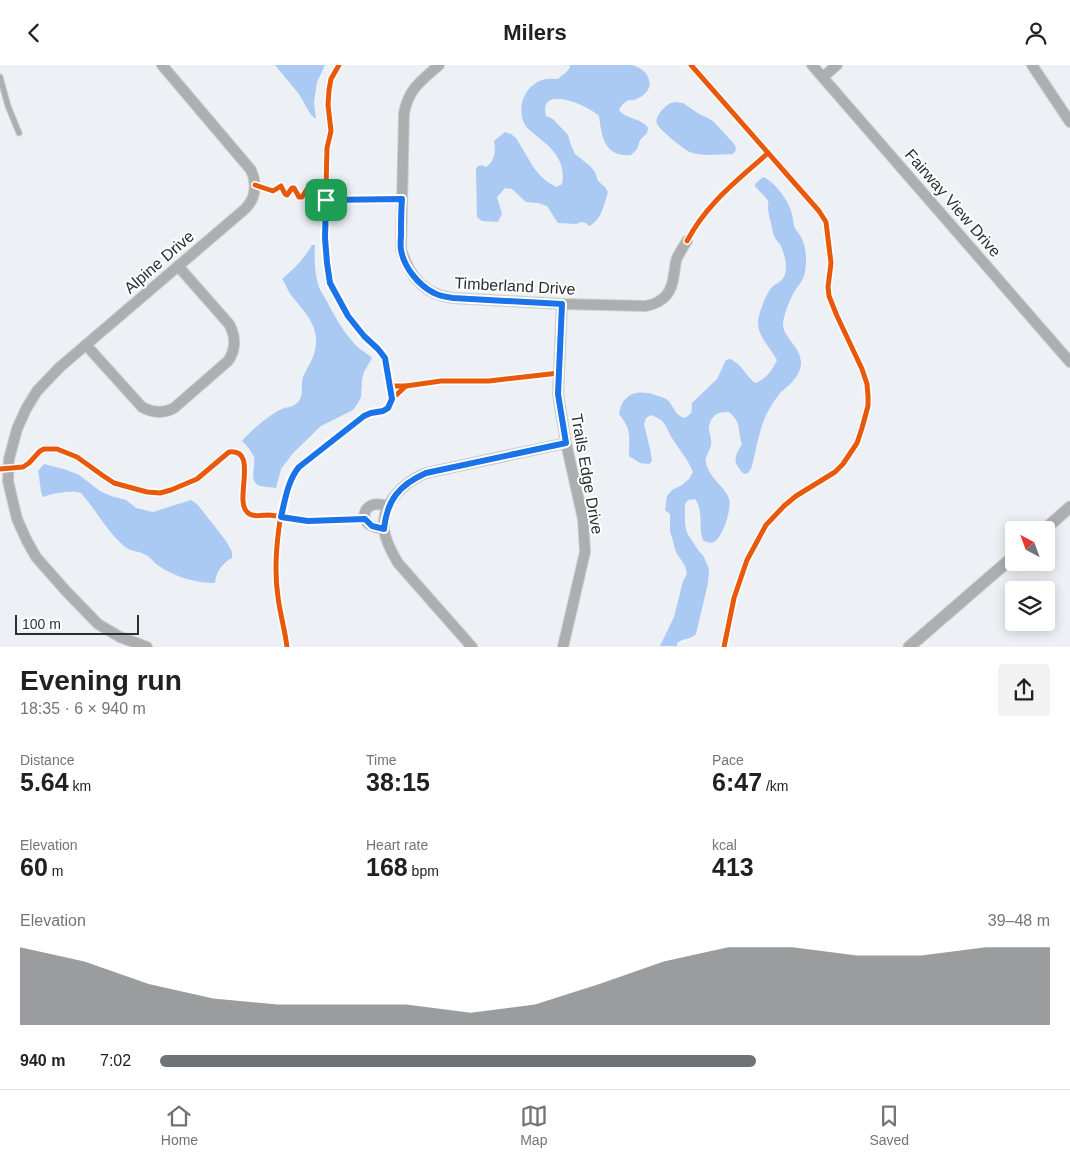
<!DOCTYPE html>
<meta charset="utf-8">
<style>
:root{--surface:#fff;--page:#f2f2f2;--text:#202124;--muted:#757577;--line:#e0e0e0;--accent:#707375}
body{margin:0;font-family:Arial,sans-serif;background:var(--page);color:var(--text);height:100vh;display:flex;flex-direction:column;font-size:19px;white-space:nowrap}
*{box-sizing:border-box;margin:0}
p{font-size:16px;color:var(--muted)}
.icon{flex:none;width:28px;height:28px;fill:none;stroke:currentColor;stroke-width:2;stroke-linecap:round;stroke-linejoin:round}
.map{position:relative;height:582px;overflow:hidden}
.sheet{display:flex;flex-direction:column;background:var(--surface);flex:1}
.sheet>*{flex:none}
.needle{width:32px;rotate:319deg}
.controls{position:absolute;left:1005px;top:456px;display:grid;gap:10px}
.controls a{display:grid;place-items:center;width:50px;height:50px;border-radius:5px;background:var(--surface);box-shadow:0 2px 12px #0003;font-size:25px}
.scale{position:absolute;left:15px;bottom:12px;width:124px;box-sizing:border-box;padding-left:5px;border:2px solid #2d2f31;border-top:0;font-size:14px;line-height:18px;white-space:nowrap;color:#2d2f31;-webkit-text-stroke:4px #fff;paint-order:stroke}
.pin{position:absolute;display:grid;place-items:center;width:42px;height:42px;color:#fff;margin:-21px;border-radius:10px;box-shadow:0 2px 8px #0006}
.round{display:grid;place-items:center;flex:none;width:52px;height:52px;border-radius:5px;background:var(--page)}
.headline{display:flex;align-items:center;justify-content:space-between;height:85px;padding:0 20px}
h1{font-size:28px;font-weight:800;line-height:38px}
.metrics{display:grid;grid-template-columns:repeat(3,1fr);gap:8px;height:85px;padding:5px 20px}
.metrics div{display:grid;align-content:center}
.metrics b{font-size:25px;font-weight:800}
.metrics small{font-size:14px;font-weight:400}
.metrics p{font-size:14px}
.chart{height:140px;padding:10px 20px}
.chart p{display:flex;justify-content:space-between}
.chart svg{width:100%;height:90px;margin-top:5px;fill:var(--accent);opacity:.7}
ul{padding:0 20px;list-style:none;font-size:16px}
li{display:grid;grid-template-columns:80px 60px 1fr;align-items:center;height:38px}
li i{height:12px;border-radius:6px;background:var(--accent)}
header{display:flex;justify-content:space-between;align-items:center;height:65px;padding:0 20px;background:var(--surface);font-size:22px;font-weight:800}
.tab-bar{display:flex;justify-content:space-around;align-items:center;height:70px;border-top:1px solid var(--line);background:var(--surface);font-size:14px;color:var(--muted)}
.tab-bar a{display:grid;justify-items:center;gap:2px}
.tab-bar .active{color:var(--accent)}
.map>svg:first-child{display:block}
</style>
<header><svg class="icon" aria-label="back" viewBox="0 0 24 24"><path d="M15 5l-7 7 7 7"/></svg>Milers<svg class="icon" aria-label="person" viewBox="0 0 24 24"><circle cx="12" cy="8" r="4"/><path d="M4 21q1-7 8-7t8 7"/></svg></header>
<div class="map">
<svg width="1070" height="582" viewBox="0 0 1070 582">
<rect width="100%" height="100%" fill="#edf0f4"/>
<g fill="#aac9f3">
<polygon points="275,0 325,0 317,17 314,37 316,54 311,50 299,29"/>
<path d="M 570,0 L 632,0 C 640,3 647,6 649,15 C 652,25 643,32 634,35 C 631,36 630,34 627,36 C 623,38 621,41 619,45 C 627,55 642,53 648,63 L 647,68 L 640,75 L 637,84 L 631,90 C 604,92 602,72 599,51 C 589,41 538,18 546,51 L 553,54 L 568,70 L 571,80 L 575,89 L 590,101 L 595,107 L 598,116 L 605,122 L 608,127 C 604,139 602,155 589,161 L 586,158 L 581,157 L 576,159 L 558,158 L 547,141 L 538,138 L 526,137 L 512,124 L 505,123 L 497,132 L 502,149 L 498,157 L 482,156 L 477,152 L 476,104 L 478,101 L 482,100 L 486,102 C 495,96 496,86 494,76 L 505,67 L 511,69 L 516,73 C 528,91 535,113 557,122 L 562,119 C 566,99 555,85 539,73 C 535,69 528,65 525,60 C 516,43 524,21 542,15 C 547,13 553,14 558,14 C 562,10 570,6 570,0 Z"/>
<path d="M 675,37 L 683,38 L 699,49 L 708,53 L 714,57 L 735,80 L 736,85 L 733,89 C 719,89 703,92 690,87 C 684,85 659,64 657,59 C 655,54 659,49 662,45 C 666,41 669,38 675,37 Z"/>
<path d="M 763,112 C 774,116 788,135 791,146 C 793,151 793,156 794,161 C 796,166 800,169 802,174 C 807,185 807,200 804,211 C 802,216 799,220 796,224 C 791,231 783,251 783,260 C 784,275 806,285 800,304 C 797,314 788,321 781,327 C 777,332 773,337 770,343 C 759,361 757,383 751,404 L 748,408 L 744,409 C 732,396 734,393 742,379 C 737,364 742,358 729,347 C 726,347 721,347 717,349 C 712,351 708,360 709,365 C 710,371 712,374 711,380 C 708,392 702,392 709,406 C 714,416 727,425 729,434 C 732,443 723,472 714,477 C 710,479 706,477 703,475 C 698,462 704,446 695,434 L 688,435 L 685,439 L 685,459 L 687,468 L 698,485 L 704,492 L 709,504 L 708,518 L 696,569 C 690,575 683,573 677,578 L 677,581 L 660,581 L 674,552 L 683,516 L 687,509 L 685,501 L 676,487 L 670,466 L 670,449 L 665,445 L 667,431 L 672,425 L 682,420 L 689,414 L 693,407 C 688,394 679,385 672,373 C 668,367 667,360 661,355 C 658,353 654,351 651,350 L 646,353 L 644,359 L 650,384 L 652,396 L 649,399 L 640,398 L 629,391 C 629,371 632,365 619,349 C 622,329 637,324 655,330 C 658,331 663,332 666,334 C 674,339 673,350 685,353 C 694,347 691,347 692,338 L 717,314 L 726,295 L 730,294 C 742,299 745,310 755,318 C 766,314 772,306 777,295 C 771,283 758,272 758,258 C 758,249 766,229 772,222 C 777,218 783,216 785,209 C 788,200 784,188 780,179 C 779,179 776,174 775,173 C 773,169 772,163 771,158 C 770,154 768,148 768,143 C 768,139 769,140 768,136 C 765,130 759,127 755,121 L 755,119 Z"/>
<path d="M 312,180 L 315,180 C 314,194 315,210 319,222 C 320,226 323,229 325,233 C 334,250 345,271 360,284 C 364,287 368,289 372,293 L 364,307 L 362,315 L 361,332 L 358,338 L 353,345 L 321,361 L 293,388 L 281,404 L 276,423 C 271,422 265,422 260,421 C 248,417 256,401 254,392 C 251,385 247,381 242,376 C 250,366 268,351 280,345 C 287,341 290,344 297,338 C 305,331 300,321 303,312 C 306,305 310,299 313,292 C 323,264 307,250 291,230 C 287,225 286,219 282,214 C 293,205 305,193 312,180 Z"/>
<path d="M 44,399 L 67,405 L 79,410 L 100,426 L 111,431 L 126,435 L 136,443 L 153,447 L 191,435 L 198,440 L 226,476 L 232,487 L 232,493 C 222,498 216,507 215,518 C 196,518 175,512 159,501 C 154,498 150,491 144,489 C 136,485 132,488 123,480 C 106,465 96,445 81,428 C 71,425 53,428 43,432 C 40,426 40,414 38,406 Z"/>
</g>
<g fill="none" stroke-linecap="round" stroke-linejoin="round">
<g stroke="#cbcdd0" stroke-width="7">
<polyline id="service" points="0,12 8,41 19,68"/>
</g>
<g stroke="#cbcdd0" stroke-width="12">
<g id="minor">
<path d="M 439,0 C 421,16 409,23 404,48 L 401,184 C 409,211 424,230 453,233 L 562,239 L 646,241 C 665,237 672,227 674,209 C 675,204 675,198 677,193 C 680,187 683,182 687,176"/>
<polyline points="812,0 1070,297"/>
<polyline points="1032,0 1070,57"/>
<polyline points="823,12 837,0"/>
<polyline points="562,239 558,329 566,378 583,454 585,487 563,582"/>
<path d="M 86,280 L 142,342 C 153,348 163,349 174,343 L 228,296 C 236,285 236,271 229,259 L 178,201"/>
<path d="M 384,464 C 380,463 376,463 372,461 C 362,457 362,444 372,440 C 377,438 383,440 388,441"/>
<path d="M 147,582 L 120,572 L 98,559 L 66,526 L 36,492 L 27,476 L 17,454 L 8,416 L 9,394 L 17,364 L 26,344 L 37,326 L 60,302 L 245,144 C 256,133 257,119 251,105 L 162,0"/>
<path d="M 472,582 L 398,498 C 392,488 386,477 384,465 C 381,438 404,417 426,408 L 566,378"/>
</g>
</g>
<g stroke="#cbcdd0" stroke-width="13">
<g id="tertiary">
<polyline points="1044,465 1070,442"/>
<polyline points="909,582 1014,491"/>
</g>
</g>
<use href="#service" stroke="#acaeaf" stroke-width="5"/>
<use href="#minor" stroke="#acaeaf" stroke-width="10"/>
<use href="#tertiary" stroke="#acaeaf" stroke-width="11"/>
<g stroke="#fff" stroke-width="8">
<g id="cycleway">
<polyline points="339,0 331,14 329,25 328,40 331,66 327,83 326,123 325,173 327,198 330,218 348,251 364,271 379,284 385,293 389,318 393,321 406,321 392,334"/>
<polyline points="691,0 790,113 819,146 826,157 831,198 828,222 829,231 837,251 862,304 867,319 868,331 868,341 862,363 857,378 843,399 835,407 796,431 784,441 766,460 747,495 734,533 724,582"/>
<polyline points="255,120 273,126 281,121 285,129 287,130 292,123 294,123 299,132 302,132 307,124 310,124 314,131 319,135 402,133"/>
<path d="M 687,176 C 707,138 737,116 768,88"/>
<polyline points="406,321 441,316 489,316 559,308"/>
<path d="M 0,404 L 23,402 L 29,398 L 40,386 L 44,384 L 57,384 L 77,392 L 102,410 L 114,418 L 147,427 L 160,428 L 171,425 L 197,414 L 229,387 C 259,383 234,435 247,447 C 253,453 262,450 269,450 C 282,451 295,455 307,456 C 326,457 346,454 365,454"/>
<path d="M 287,582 C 285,565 280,549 278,532 C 273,500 278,427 299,401 L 365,351 C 381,344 394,349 390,325"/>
</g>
</g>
<use href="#cycleway" stroke="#e8590c" stroke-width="5"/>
</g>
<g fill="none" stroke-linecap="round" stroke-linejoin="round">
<g stroke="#fff" stroke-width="10">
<path id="route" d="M 402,134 C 401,145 401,157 401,169 C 401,174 400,180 401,185 C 404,202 418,220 434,228 C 439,231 446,232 453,233 L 562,239 L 558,329 L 566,378 L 426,408 C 399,420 387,435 384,464 L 372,461 L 365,454 L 308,456 L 281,452 C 285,435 288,415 299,402 L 364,351 L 371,348 L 383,346 L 388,343 L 392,334 L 385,293 L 378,284 L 364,271 L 348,251 L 330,218 L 327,198 L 325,173 L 326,135 Z"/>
</g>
<use href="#route" stroke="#1a73e8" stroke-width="6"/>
</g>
<g text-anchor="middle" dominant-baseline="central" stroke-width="4" stroke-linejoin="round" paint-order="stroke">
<g font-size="16" fill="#2d2f31" stroke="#fff">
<text transform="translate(953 138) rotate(49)">Fairway View Drive</text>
<text transform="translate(159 197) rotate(-41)">Alpine Drive</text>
<text transform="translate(515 221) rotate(3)">Timberland Drive</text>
<text transform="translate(587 409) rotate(80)">Trails Edge Drive</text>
</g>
</g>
</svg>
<div class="controls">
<a><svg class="needle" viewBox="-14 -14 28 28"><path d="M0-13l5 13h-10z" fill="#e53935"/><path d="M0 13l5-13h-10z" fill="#757577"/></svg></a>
<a><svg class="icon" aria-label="layers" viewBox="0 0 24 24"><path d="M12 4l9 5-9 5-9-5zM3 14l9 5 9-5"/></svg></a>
</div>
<div class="scale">100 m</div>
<div class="pin" style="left:326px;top:135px;background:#1e9e55"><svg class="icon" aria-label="arrive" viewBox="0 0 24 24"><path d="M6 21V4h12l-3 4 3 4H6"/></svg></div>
</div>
<section class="sheet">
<div class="headline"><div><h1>Evening run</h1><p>18:35 · 6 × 940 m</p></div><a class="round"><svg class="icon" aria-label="share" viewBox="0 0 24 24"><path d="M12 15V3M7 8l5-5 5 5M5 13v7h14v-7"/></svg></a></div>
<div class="metrics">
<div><p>Distance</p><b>5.64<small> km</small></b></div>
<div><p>Time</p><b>38:15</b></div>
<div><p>Pace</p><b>6:47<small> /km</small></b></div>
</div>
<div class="metrics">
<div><p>Elevation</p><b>60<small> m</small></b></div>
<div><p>Heart rate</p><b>168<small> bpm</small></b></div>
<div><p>kcal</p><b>413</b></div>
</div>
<div class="chart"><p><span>Elevation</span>39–48 m</p>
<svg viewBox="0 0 160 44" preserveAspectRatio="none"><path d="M0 44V6L10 13L20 24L30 31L40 34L50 34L60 34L70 38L80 34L90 24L100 13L110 6L120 6L130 10L140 10L150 6L160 6V44z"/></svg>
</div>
<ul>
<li><b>940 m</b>7:02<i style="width:67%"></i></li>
</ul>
</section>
<nav class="tab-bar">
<a class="active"><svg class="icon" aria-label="home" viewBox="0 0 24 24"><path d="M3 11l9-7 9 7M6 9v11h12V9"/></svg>Home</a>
<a><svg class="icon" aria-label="map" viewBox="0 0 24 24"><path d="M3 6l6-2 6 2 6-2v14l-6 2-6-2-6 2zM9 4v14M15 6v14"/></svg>Map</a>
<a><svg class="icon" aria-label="saved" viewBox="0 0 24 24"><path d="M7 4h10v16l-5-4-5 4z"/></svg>Saved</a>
</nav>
